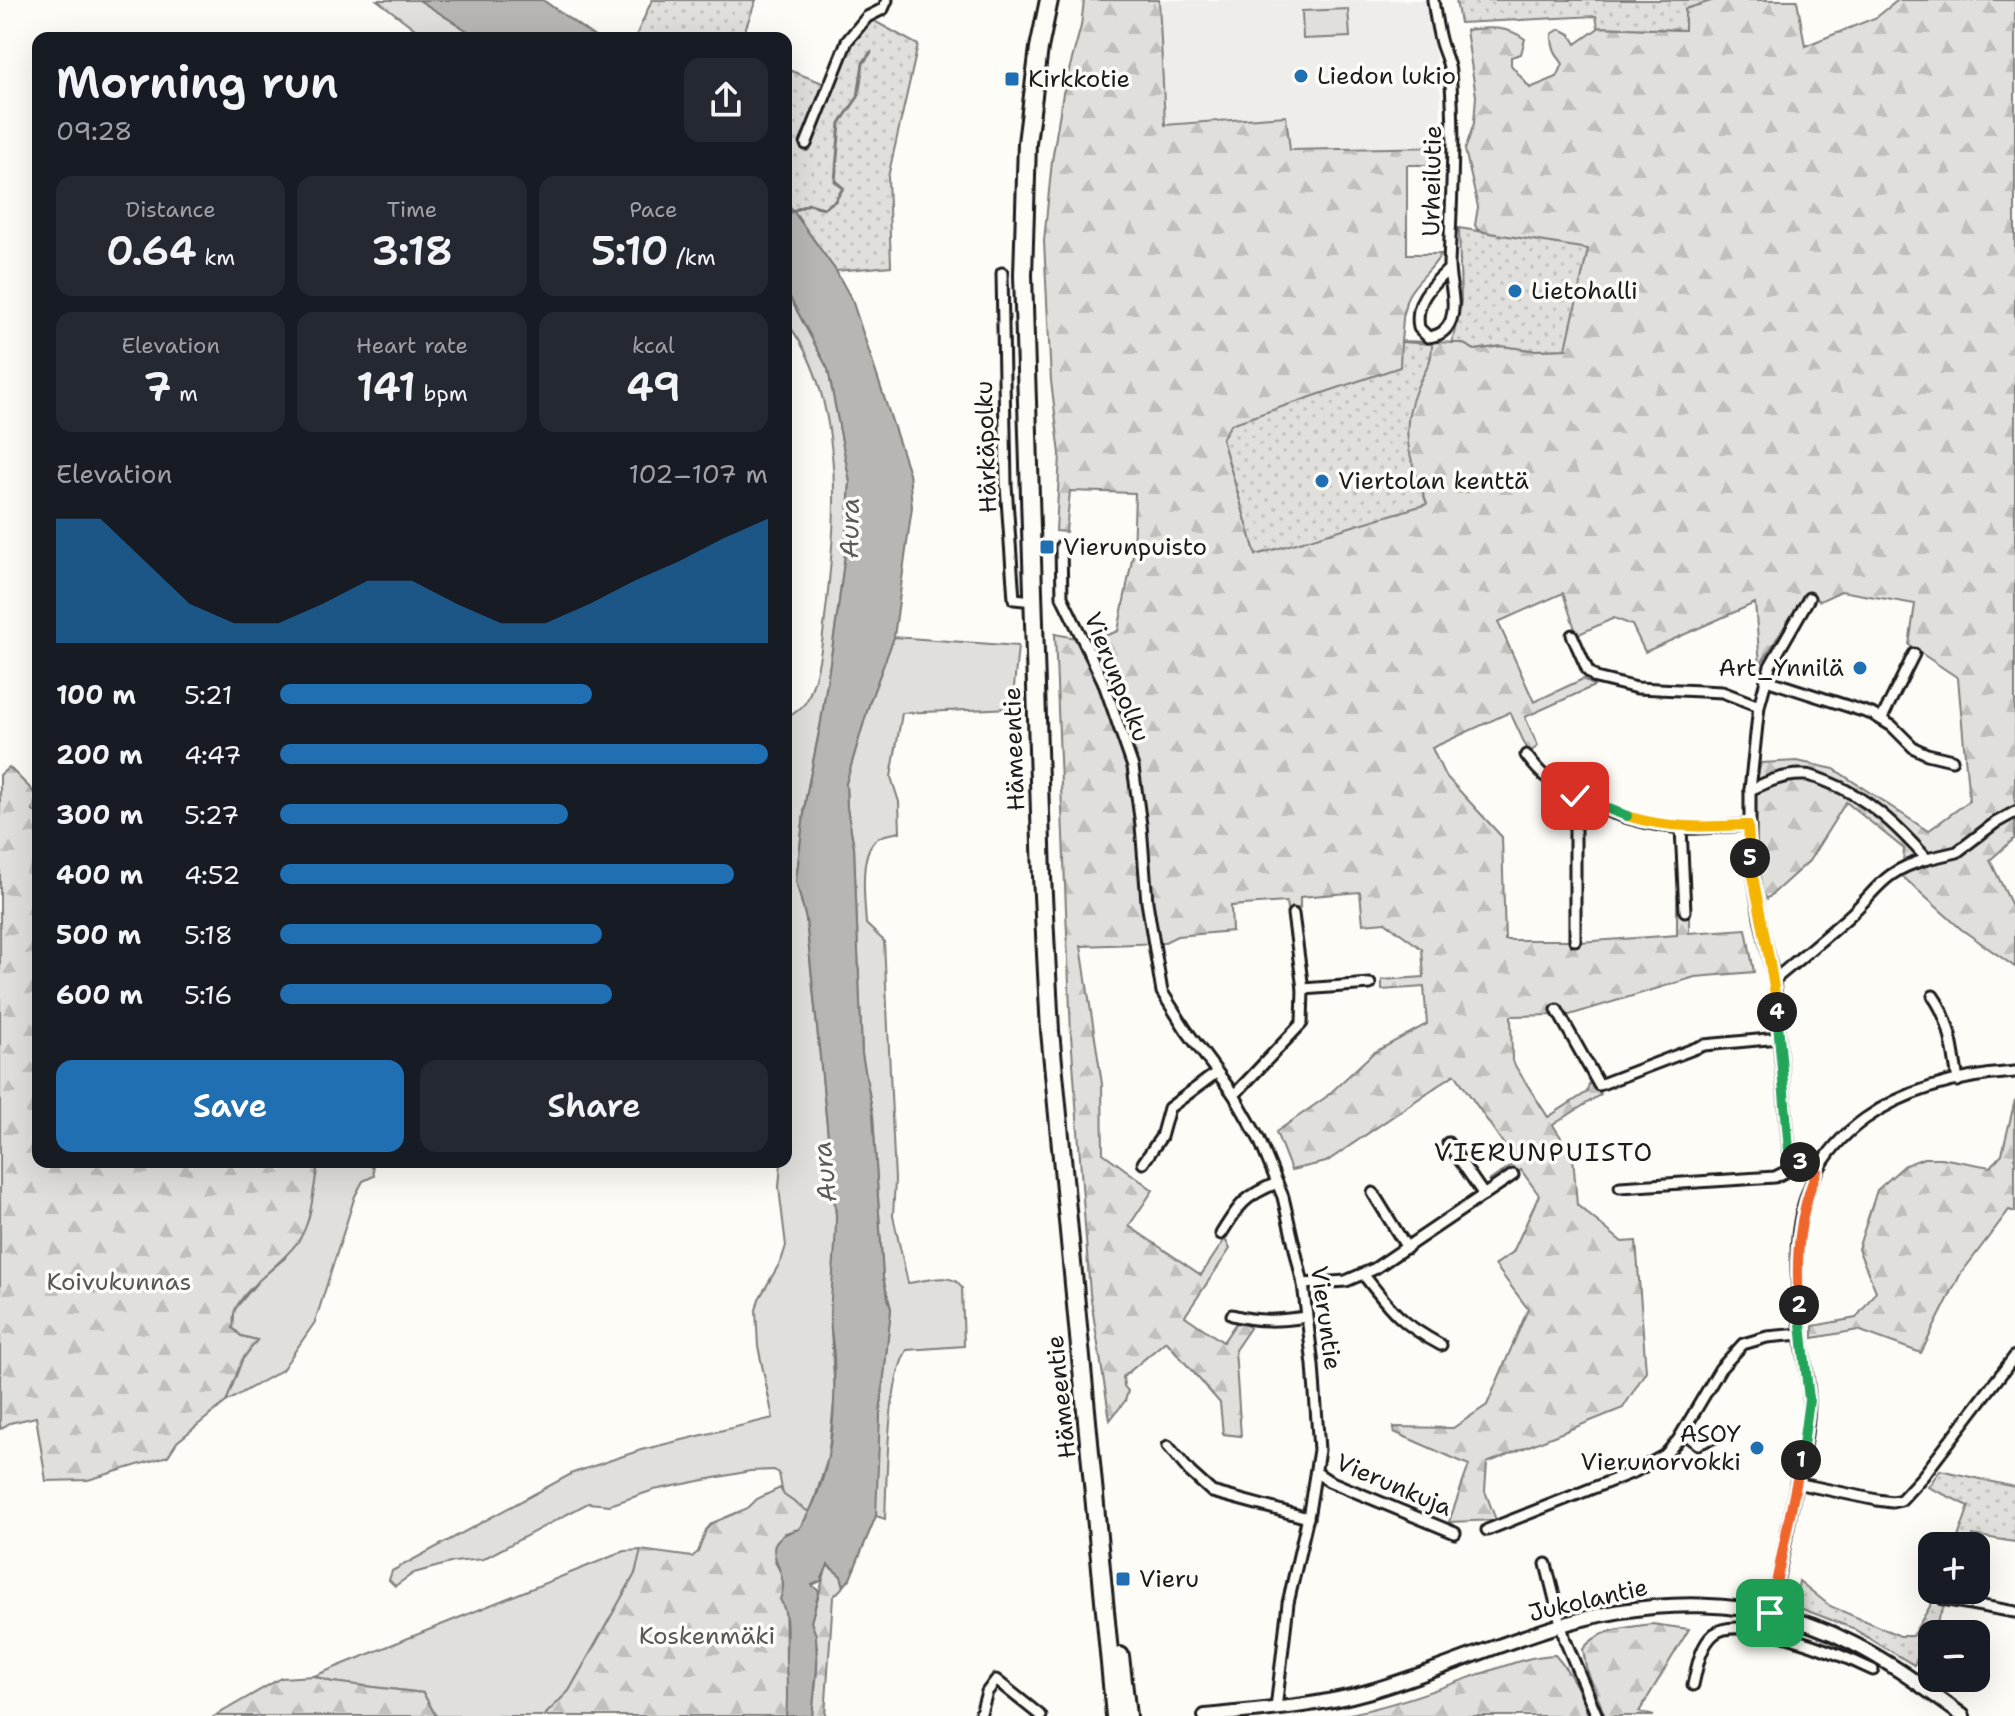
<!DOCTYPE html>
<meta charset="utf-8">
<style>
:root{--surface:#171b24;--page:#242831;--text:#f1f3f6;--muted:#9ea1a6;--accent:#1f6fb2}
body{margin:0;font-family:"Shantell Sans",sans-serif;background:var(--page);color:var(--text);height:100vh;display:flex;flex-direction:column;font-size:30px;white-space:nowrap}
*{box-sizing:border-box;margin:0}
p{font-size:26px;color:var(--muted)}
.icon{flex:none;width:44px;height:44px;fill:none;stroke:currentColor;stroke-width:2;stroke-linecap:round;stroke-linejoin:round}
.map{position:relative;flex:1;overflow:hidden}
.side{position:absolute;left:32px;top:32px;width:760px;height:1136px;display:flex;flex-direction:column;background:var(--surface);border-radius:16px;box-shadow:0 8px 32px #0002}
.side>*{flex:none}
.fabs{position:absolute;left:1918px;top:1532px;display:grid;gap:16px}
.fabs a{display:grid;place-items:center;width:72px;height:72px;border-radius:16px;background:var(--surface);box-shadow:0 8px 32px #0002;font-size:40px}
.pin{position:absolute;display:grid;place-items:center;width:68px;height:68px;color:#fff;margin:-34px;border-radius:16px;box-shadow:0 4px 12px #0006}
.km{position:absolute;width:40px;height:40px;margin:-20px;border-radius:50%;background:#222;color:#fff;font-size:22px;line-height:40px;text-align:center}
.round{display:grid;place-items:center;flex:none;width:84px;height:84px;border-radius:16px;background:var(--page)}
.headline{display:flex;align-items:center;justify-content:space-between;height:136px;padding:0 24px}
h1{font-size:44px;font-weight:600;line-height:60px}
.metrics{display:grid;grid-template-columns:repeat(3,1fr);gap:12px;height:136px;padding:8px 24px}
.metrics div{display:grid;align-content:center;border-radius:16px;background:var(--page);text-align:center}
.metrics b{font-size:40px;font-weight:600}
.metrics small{font-size:22px;font-weight:400}
.metrics p{font-size:22px}
.chart{height:224px;padding:16px 24px}
.chart p{display:flex;justify-content:space-between}
.chart svg{width:100%;height:144px;margin-top:8px;fill:var(--accent);opacity:.7}
.action{display:flex;gap:16px;margin-top:auto;padding:16px 24px}
.action a{flex:1;height:92px;border-radius:16px;background:var(--accent);color:#fff;font-size:32px;font-weight:600;line-height:92px;text-align:center}
.action a+a{background:var(--page);color:var(--text)}
ul{padding:0 24px;list-style:none;font-size:26px}
li{display:grid;grid-template-columns:128px 96px 1fr;align-items:center;height:60px}
li i{height:20px;border-radius:10px;background:var(--accent)}
.map>svg:first-child{display:block}
</style>
<div class="map">
<svg width="2015" height="1716" viewBox="0 0 2015 1716">
<defs>
<pattern id="forest-firs" width="22" height="20" patternUnits="userSpaceOnUse" patternTransform="scale(2)"><rect width="22" height="20" fill="#e0dfdb"/><path d="M5 1l3.5 6h-7zM16 11l3.5 6h-7z" fill="#c0bfbb"/></pattern>
<pattern id="park-dots" width="8" height="8" patternUnits="userSpaceOnUse" patternTransform="scale(2)"><rect width="8" height="8" fill="#e0dfdb"/><path d="M2 2h.1M6 6h.1" fill="none" stroke="#c0bfbb" stroke-width="1.8" stroke-linecap="round"/></pattern>
</defs>
<rect width="100%" height="100%" fill="#fdfcf7"/>
<filter id="ink" filterUnits="userSpaceOnUse"><feTurbulence type="fractalNoise" baseFrequency=".0125" numOctaves="2"/><feDisplacementMap in="SourceGraphic" scale="16" xChannelSelector="R" yChannelSelector="G"/><feConvolveMatrix kernelMatrix="1 2 1 2 8 2 1 2 1" color-interpolation-filters="sRGB"/></filter>
<g filter="url(#ink)">
<polygon fill="#eeede9" points="1159,0 1428,0 1441,96 1439,147 1289,150 1285,116 1165,125"/>
<g fill="#e0dfdb" stroke="#7e7e7c" stroke-width="2">
<polygon points="377,0 419,0 479,38 427,38"/>
<polygon points="1348,9 1350,37 1303,39 1302,11"/>
<path d="M 786,290 L 828,369 L 850,482 L 846,545 L 837,617 L 821,722 L 806,797 L 796,881 L 806,919 L 836,1215 L 836,1251 L 830,1316 L 835,1394 L 828,1458 L 810,1513 L 783,1495 L 779,1473 L 774,1470 L 750,1471 L 654,1490 L 610,1505 L 588,1503 L 483,1559 L 454,1562 L 414,1573 L 395,1586 L 389,1580 L 392,1571 L 573,1473 L 641,1450 L 773,1418 L 758,1346 L 756,1310 L 759,1299 L 781,1261 L 786,1246 L 779,1188 L 781,1162 L 786,1162 L 786,718 C 794,714 805,706 808,698 C 821,668 823,633 827,601 C 832,552 837,503 832,454 C 828,409 815,356 786,322 Z"/>
<path d="M 894,637 L 1018,646 L 1012,708 L 902,713 L 891,777 L 899,802 L 900,832 C 894,834 885,834 880,837 C 857,847 865,903 866,924 L 884,941 L 895,1180 L 893,1216 L 908,1283 C 924,1281 954,1271 962,1288 L 964,1346 L 907,1350 C 887,1384 887,1476 885,1519 L 876,1516 L 875,1502 L 880,1414 L 891,1309 L 883,1278 L 873,1115 L 862,1054 L 854,847 L 847,808 L 846,783 L 870,701 Z"/>
<polygon points="319,1162 367,1162 373,1168 374,1176 363,1181 355,1196 315,1322 282,1370 226,1402 242,1360 257,1340 241,1336 233,1328 234,1310 260,1279 285,1258"/>
<polygon points="641,1550 635,1574 569,1691 544,1716 436,1716 423,1693 332,1682 314,1676 625,1551"/>
</g>
<g fill="url(#forest-firs)" stroke="#7e7e7c" stroke-width="2" fill-rule="evenodd">
<path d="M 1084,0 L 1159,0 L 1165,125 L 1286,116 L 1290,150 L 1439,147 L 1440,165 L 1407,165 L 1407,254 L 1441,254 C 1432,271 1416,280 1408,296 C 1402,308 1403,327 1401,341 L 1462,343 L 1475,350 L 1501,346 L 1532,350 L 1567,349 L 1487,233 L 1477,229 L 1475,225 L 1478,207 L 1465,150 L 1474,123 L 1476,96 L 1466,30 C 1487,27 1508,26 1525,39 L 1521,54 L 1511,57 L 1511,65 L 1530,88 L 1557,77 L 1563,64 C 1556,54 1551,46 1552,34 L 1560,29 L 1570,34 L 1576,44 L 1600,27 L 1684,30 L 1684,9 L 1714,0 L 1797,0 L 1805,46 L 1877,17 L 1898,0 L 2015,0 L 2015,838 L 1990,860 L 2015,912 L 2015,967 L 1961,929 L 1902,876 L 1904,849 L 1846,802 L 1809,861 L 1767,899 L 1760,888 C 1755,848 1749,803 1761,763 L 1797,761 L 1834,769 L 1928,831 L 1969,801 L 1958,678 L 1909,645 L 1915,604 L 1841,591 L 1820,601 L 1805,594 L 1760,665 L 1755,603 L 1645,652 L 1632,625 L 1614,618 L 1577,635 L 1563,593 L 1498,622 L 1534,702 L 1583,679 L 1594,686 L 1525,717 L 1538,746 L 1529,753 L 1510,712 L 1432,748 L 1444,774 L 1502,837 L 1505,940 L 1570,940 L 1570,913 L 1580,910 L 1580,942 L 1677,935 L 1677,895 L 1689,895 L 1689,933 L 1746,929 L 1754,972 L 1695,977 L 1566,1016 L 1573,1029 L 1565,1034 L 1552,1015 L 1511,1016 L 1512,1061 L 1548,1117 L 1587,1092 L 1590,1080 L 1601,1094 L 1553,1125 L 1573,1156 L 1577,1205 L 1622,1242 L 1636,1241 L 1646,1371 L 1623,1408 L 1487,1463 L 1485,1491 L 1496,1520 L 1449,1522 L 1469,1465 L 1394,1432 L 1394,1427 L 1453,1428 L 1487,1405 L 1528,1309 L 1495,1265 L 1513,1252 L 1539,1195 L 1521,1170 L 1494,1189 L 1489,1181 L 1516,1162 L 1455,1074 L 1326,1162 L 1291,1170 L 1276,1132 L 1326,1097 L 1373,1053 L 1427,1024 L 1424,987 L 1382,990 L 1382,980 L 1424,977 L 1422,949 L 1385,922 L 1363,924 L 1360,892 L 1300,897 L 1300,908 L 1287,909 L 1286,902 L 1231,906 L 1232,931 L 1177,936 L 1163,943 L 1081,946 L 1102,1084 L 1103,1153 L 1153,1190 L 1129,1226 L 1201,1275 L 1225,1239 L 1230,1249 L 1185,1316 L 1223,1342 L 1238,1320 L 1250,1328 L 1235,1350 L 1241,1436 L 1223,1434 L 1220,1403 L 1166,1341 L 1123,1377 L 1124,1386 L 1128,1391 L 1125,1401 L 1110,1420 L 1090,1294 L 1071,1035 L 1055,634 L 1091,641 L 1118,631 L 1133,555 L 1135,493 L 1070,491 L 1066,532 L 1056,531 L 1060,454 L 1051,381 L 1044,241 L 1052,161 L 1063,93 L 1081,26 ZM 1389,406 L 1256,555 L 1222,439 Z"/>
<path d="M 9,767 L 37,795 L 33,811 L 38,814 L 38,1162 L 319,1162 C 312,1188 314,1217 299,1240 C 283,1264 245,1286 235,1310 C 233,1314 234,1323 233,1328 L 241,1336 L 257,1340 L 242,1360 L 226,1402 L 177,1442 L 168,1456 L 88,1480 L 46,1481 L 36,1417 L 10,1423 L 0,1429 L 0,775 Z"/>
<polygon points="2015,1100 2015,1212 2009,1210 1960,1275 1921,1353 1858,1330 1813,1338 1813,1326 1856,1318 1876,1291 1858,1249 1877,1190 1905,1165 1924,1158 1941,1158 1990,1167 2002,1154"/>
<polygon points="780,1488 784,1495 810,1513 799,1529 785,1533 775,1562 782,1574 785,1590 786,1663 789,1691 786,1716 544,1716 569,1691 635,1574 641,1550 692,1557 698,1552 706,1530 712,1523 748,1508 757,1499"/>
<path d="M 827,1565 L 841,1576 L 844,1586 L 833,1597 L 825,1716 L 812,1716 C 815,1686 823,1650 811,1622 Z"/>
<path d="M 1652,1624 L 1689,1629 L 1639,1712 L 1654,1716 L 1605,1716 L 1586,1667 L 1583,1649 C 1598,1629 1628,1627 1652,1624 Z"/>
<path d="M 1555,1655 C 1570,1672 1582,1693 1588,1716 L 1339,1716 C 1386,1708 1432,1691 1477,1675 C 1503,1667 1527,1656 1555,1655 Z"/>
<polygon points="314,1676 332,1682 423,1693 436,1716 215,1716 281,1678"/>
</g>
<g fill="url(#park-dots)" stroke="#7e7e7c" stroke-width="2">
<polygon points="652,0 756,0 742,38 635,38"/>
<polygon points="1456,0 1714,0 1685,9 1685,30 1598,27 1596,16 1460,23"/>
<polygon points="867,17 918,45 888,177 891,266 836,271 786,201 786,69 828,85 847,41"/>
<polygon points="1459,228 1588,249 1566,349 1532,350 1501,346 1475,350 1462,343 1452,343 1461,302"/>
<path d="M 1401,342 L 1432,344 C 1432,366 1424,370 1416,390 C 1398,434 1411,461 1427,504 L 1256,555 L 1222,439 L 1231,424 L 1400,367 Z"/>
<polygon points="1940,1470 2015,1487 2015,1542 1973,1535 1969,1546 1955,1546 1969,1506 1928,1487"/>
<polygon points="1799,1581 1830,1606 1900,1636 1912,1636 1940,1590 1953,1590 1914,1665 1852,1628 1795,1606"/>
</g>
<g fill="#b7b6b2" stroke="#797876" stroke-width="2">
<polygon points="419,0 543,0 596,38 479,38"/>
<path d="M 786,201 L 836,271 L 852,300 L 909,473 L 912,507 L 894,637 L 870,701 L 846,783 L 847,808 L 854,847 L 862,1054 L 873,1115 L 883,1278 L 891,1309 L 880,1414 L 876,1516 L 850,1579 L 844,1586 L 841,1576 L 828,1565 L 821,1581 L 812,1585 L 819,1591 L 811,1622 L 816,1635 L 817,1667 L 812,1716 L 786,1716 C 788,1697 787,1682 786,1664 C 785,1642 791,1619 780,1599 C 795,1571 747,1543 799,1529 C 833,1479 836,1414 834,1356 C 833,1342 830,1327 830,1313 C 832,1280 836,1248 836,1214 L 806,919 L 796,881 L 806,797 L 821,722 L 837,617 L 846,545 L 850,482 L 828,369 L 786,290 Z"/>
</g>
<g fill="none" stroke-linecap="round" stroke-linejoin="round">
<polyline stroke="#797876" stroke-width="3" points="786,214 809,204 824,208 835,201 843,188 835,181 840,123 858,97 863,63 871,52"/>
<g stroke="#1c1c1c" stroke-width="15">
<g id="street">
<path d="M 1433,0 C 1435,14 1437,29 1441,43 C 1444,53 1449,62 1450,72 C 1456,137 1451,200 1449,265 C 1449,283 1457,302 1451,320 C 1447,331 1439,336 1428,337 L 1419,328 C 1414,301 1431,286 1449,269"/>
<polyline points="806,144 847,41 867,17 883,9 887,0"/>
<polyline points="1002,273 1006,485 1014,599 1034,601"/>
<polyline points="1061,546 1062,597 1103,681 1133,767 1141,825 1147,902 1162,992 1186,1030 1234,1095 1259,1139 1283,1197 1303,1284 1313,1365 1319,1450 1309,1512 1288,1603 1276,1709"/>
<polyline points="1809,598 1770,666 1759,706 1750,790 1750,854 1760,917 1774,980 1789,1150 1795,1160 1817,1171"/>
<polyline points="1572,635 1588,671 1596,678 1637,688 1722,692 1759,706"/>
<polyline points="1766,680 1872,714 1892,726 1914,748 1927,754 1952,760"/>
<polyline points="1882,718 1914,654"/>
<path d="M 1526,755 C 1532,763 1539,772 1547,778 C 1581,806 1636,824 1680,828 C 1702,829 1726,826 1748,825"/>
<path d="M 1750,790 C 1767,782 1784,774 1804,775 C 1812,775 1820,779 1828,782 C 1869,798 1898,827 1927,859 L 1957,852 L 1995,823 L 2015,812"/>
<polyline points="1681,828 1685,911"/>
<polyline points="1575,940 1575,796"/>
<path d="M 1774,980 C 1799,959 1823,939 1847,918 C 1879,889 1881,872 1927,859"/>
<polyline points="1303,989 1370,984"/>
<path d="M 1933,996 C 1951,1021 1953,1051 1958,1081"/>
<polyline points="1557,1010 1599,1085 1704,1045 1779,1038"/>
<polyline points="1234,1095 1302,1023 1303,989 1293,914"/>
<polyline points="1448,1143 1484,1195"/>
<polyline points="1143,1163 1161,1137 1169,1108 1216,1073"/>
<polyline points="1620,1187 1775,1177 1787,1171 1795,1160"/>
<polyline points="1373,1193 1407,1248"/>
<path d="M 1221,1234 C 1239,1205 1244,1196 1277,1183"/>
<path d="M 1363,1274 C 1391,1310 1400,1323 1441,1345"/>
<polyline points="1303,1284 1346,1281 1374,1269 1513,1175"/>
<path d="M 1232,1315 C 1258,1322 1279,1321 1306,1317"/>
<polyline points="1683,1432 1698,1444 1725,1433"/>
<polyline points="1168,1446 1190,1472 1212,1492 1308,1518"/>
<polyline points="1317,1473 1329,1481 1455,1533"/>
<polyline points="1796,1483 1877,1500 1892,1502 1901,1500 1923,1476 2015,1356"/>
<polyline points="1487,1530 1636,1471 1665,1455 1678,1440 1720,1369 1743,1344 1767,1337 1801,1334"/>
<polyline points="1546,1564 1565,1640 1597,1716"/>
<polyline points="1943,1599 2015,1612"/>
<path d="M 1764,1633 C 1778,1588 1785,1541 1794,1496 C 1800,1464 1809,1432 1809,1399 C 1809,1377 1803,1355 1801,1333 C 1798,1307 1797,1280 1797,1254 C 1799,1128 1904,1080 2015,1072"/>
<path d="M 1693,1685 C 1697,1668 1700,1646 1714,1634 C 1740,1612 1844,1656 1873,1670"/>
<polyline points="980,1716 987,1692 996,1680 1041,1716"/>
</g>
</g>
<g stroke="#1c1c1c" stroke-width="18">
<path id="secondary" d="M 1205,1716 C 1259,1710 1314,1707 1367,1692 C 1427,1675 1485,1649 1545,1630 C 1645,1597 1756,1593 1852,1643 C 1892,1663 1927,1690 1963,1716"/>
</g>
<g stroke="#1c1c1c" stroke-width="22">
<g id="highway">
<polyline points="1049,0 1039,48 1027,143 1023,275 1042,876 1050,1031 1115,1716"/>
<polyline points="1120,1656 1127,1716"/>
</g>
</g>
<use href="#street" stroke="#fdfcf7" stroke-width="9"/>
<use href="#secondary" stroke="#fdfcf7" stroke-width="12"/>
<use href="#highway" stroke="#fdfcf7" stroke-width="16"/>
</g>
</g>
<g fill="none" stroke-linecap="round" stroke-linejoin="round" filter="url(#ink)">
<g stroke="#fff" stroke-width="16">
<polyline id="split-1" points="1770,1613 1801,1460"/>
</g>
<g stroke="#fff" stroke-width="16">
<polyline id="split-2" points="1799,1305 1809,1400 1801,1460"/>
</g>
<g stroke="#fff" stroke-width="16">
<path id="split-3" d="M 1799,1305 C 1796,1257 1798,1216 1817,1171 L 1800,1162"/>
</g>
<g stroke="#fff" stroke-width="16">
<polyline id="split-4" points="1777,1012 1789,1150 1800,1162"/>
</g>
<g stroke="#fff" stroke-width="16">
<path id="split-5" d="M 1750,858 C 1758,910 1772,960 1777,1012"/>
</g>
<g stroke="#fff" stroke-width="16">
<path id="split-6" d="M 1627,816 C 1669,829 1706,827 1748,825 L 1750,858"/>
</g>
<g stroke="#fff" stroke-width="16">
<polyline id="split-7" points="1575,796 1627,816"/>
</g>
<use href="#split-1" stroke="#f0652b" stroke-width="10"/>
<use href="#split-2" stroke="#22a559" stroke-width="10"/>
<use href="#split-3" stroke="#f0652b" stroke-width="10"/>
<use href="#split-4" stroke="#22a559" stroke-width="10"/>
<use href="#split-5" stroke="#f5b400" stroke-width="10"/>
<use href="#split-6" stroke="#f5b400" stroke-width="10"/>
<use href="#split-7" stroke="#22a559" stroke-width="10"/>
</g>
<g fill="#1f6fb2" stroke="#fdfcf7" stroke-width="3">
<circle cx="1301" cy="76" r="8"/>
<rect x="1004" y="71" width="16" height="16" rx="4"/>
<circle cx="1515" cy="291" r="8"/>
<circle cx="1322" cy="481" r="8"/>
<rect x="1039" y="539" width="16" height="16" rx="4"/>
<circle cx="1860" cy="668" r="8"/>
<circle cx="1757" cy="1448" r="8"/>
<rect x="1115" y="1571" width="16" height="16" rx="4"/>
</g>
<g text-anchor="middle" dominant-baseline="central" stroke-width="7" stroke-linejoin="round" paint-order="stroke">
<g font-size="24" fill="#1c1c1c" stroke="#fdfcf7" text-anchor="start">
<text x="1317" y="76">Liedon lukio</text>
<text x="1028" y="79">Kirkkotie</text>
<text x="1531" y="291">Lietohalli</text>
<text x="1338" y="481">Viertolan kenttä</text>
<text x="1063" y="547">Vierunpuisto</text>
<text x="1844" y="668" text-anchor="end">Art_Ynnilä</text>
<text x="1741" y="1434" text-anchor="end">ASOY<tspan x="1741" dy="28">Vierunorvokki</tspan></text>
<text x="1139" y="1579">Vieru</text>
</g>
<g font-size="24" fill="#1c1c1c" stroke="#fdfcf7">
<text transform="translate(1432 181) rotate(-89)">Urheilutie</text>
<text transform="translate(986 447) rotate(-92)">Härkäpolku</text>
<text transform="translate(1117 677) rotate(68)">Vierunpolku</text>
<text transform="translate(1014 749) rotate(-92)">Hämeentie</text>
<text transform="translate(1326 1318) rotate(82)">Vieruntie</text>
<text transform="translate(1061 1397) rotate(-96)">Hämeentie</text>
<text transform="translate(1394 1485) rotate(23)">Vierunkuja</text>
<text transform="translate(1588 1600) rotate(-13)">Jukolantie</text>
</g>
<g font-size="24" fill="#575655" stroke="#fdfcf7">
<text x="119" y="1282">Koivukunnas</text>
<text x="707" y="1636">Koskenmäki</text>
</g>
<g font-size="26" font-style="italic" fill="#5a5a58" stroke="#fdfcf7">
<text transform="translate(849 528) rotate(-89)">Aura</text>
<text transform="translate(824 1172) rotate(-96)">Aura</text>
</g>
<g font-size="26" letter-spacing="2" fill="#1c1c1c" stroke="#fdfcf7">
<text x="1544" y="1151">VIERUNPUISTO</text>
</g>
</g>
</svg>
<div class="fabs">
<a>+</a>
<a>−</a>
</div>
<div class="pin" style="left:1770px;top:1613px;background:#1e9e55"><svg class="icon" aria-label="arrive" viewBox="0 0 24 24"><path d="M6 21V4h12l-3 4 3 4H6"/></svg></div>
<div class="pin" style="left:1575px;top:796px;background:#d93025"><svg class="icon" aria-label="check" viewBox="0 0 24 24"><path d="M5 12l5 5 9-10"/></svg></div>
<b class="km" style="left:1801px;top:1460px">1</b>
<b class="km" style="left:1799px;top:1305px">2</b>
<b class="km" style="left:1800px;top:1162px">3</b>
<b class="km" style="left:1777px;top:1012px">4</b>
<b class="km" style="left:1750px;top:858px">5</b>
<section class="side">
<div class="headline"><div><h1>Morning run</h1><p>09:28</p></div><a class="round"><svg class="icon" aria-label="share" viewBox="0 0 24 24"><path d="M12 15V3M7 8l5-5 5 5M5 13v7h14v-7"/></svg></a></div>
<div class="metrics">
<div><p>Distance</p><b>0.64<small> km</small></b></div>
<div><p>Time</p><b>3:18</b></div>
<div><p>Pace</p><b>5:10<small> /km</small></b></div>
</div>
<div class="metrics">
<div><p>Elevation</p><b>7<small> m</small></b></div>
<div><p>Heart rate</p><b>141<small> bpm</small></b></div>
<div><p>kcal</p><b>49</b></div>
</div>
<div class="chart"><p><span>Elevation</span>102–107 m</p>
<svg viewBox="0 0 160 44" preserveAspectRatio="none"><path d="M0 44V6L10 6L20 19L30 32L40 38L50 38L60 32L70 25L80 25L90 32L100 38L110 38L120 32L130 25L140 19L150 12L160 6V44z"/></svg>
</div>
<ul>
<li><b>100 m</b>5:21<i style="width:64%"></i></li>
<li><b>200 m</b>4:47<i style="width:100%"></i></li>
<li><b>300 m</b>5:27<i style="width:59%"></i></li>
<li><b>400 m</b>4:52<i style="width:93%"></i></li>
<li><b>500 m</b>5:18<i style="width:66%"></i></li>
<li><b>600 m</b>5:16<i style="width:68%"></i></li>
</ul>
<div class="action"><a>Save</a><a>Share</a></div>
</section>
</div>
